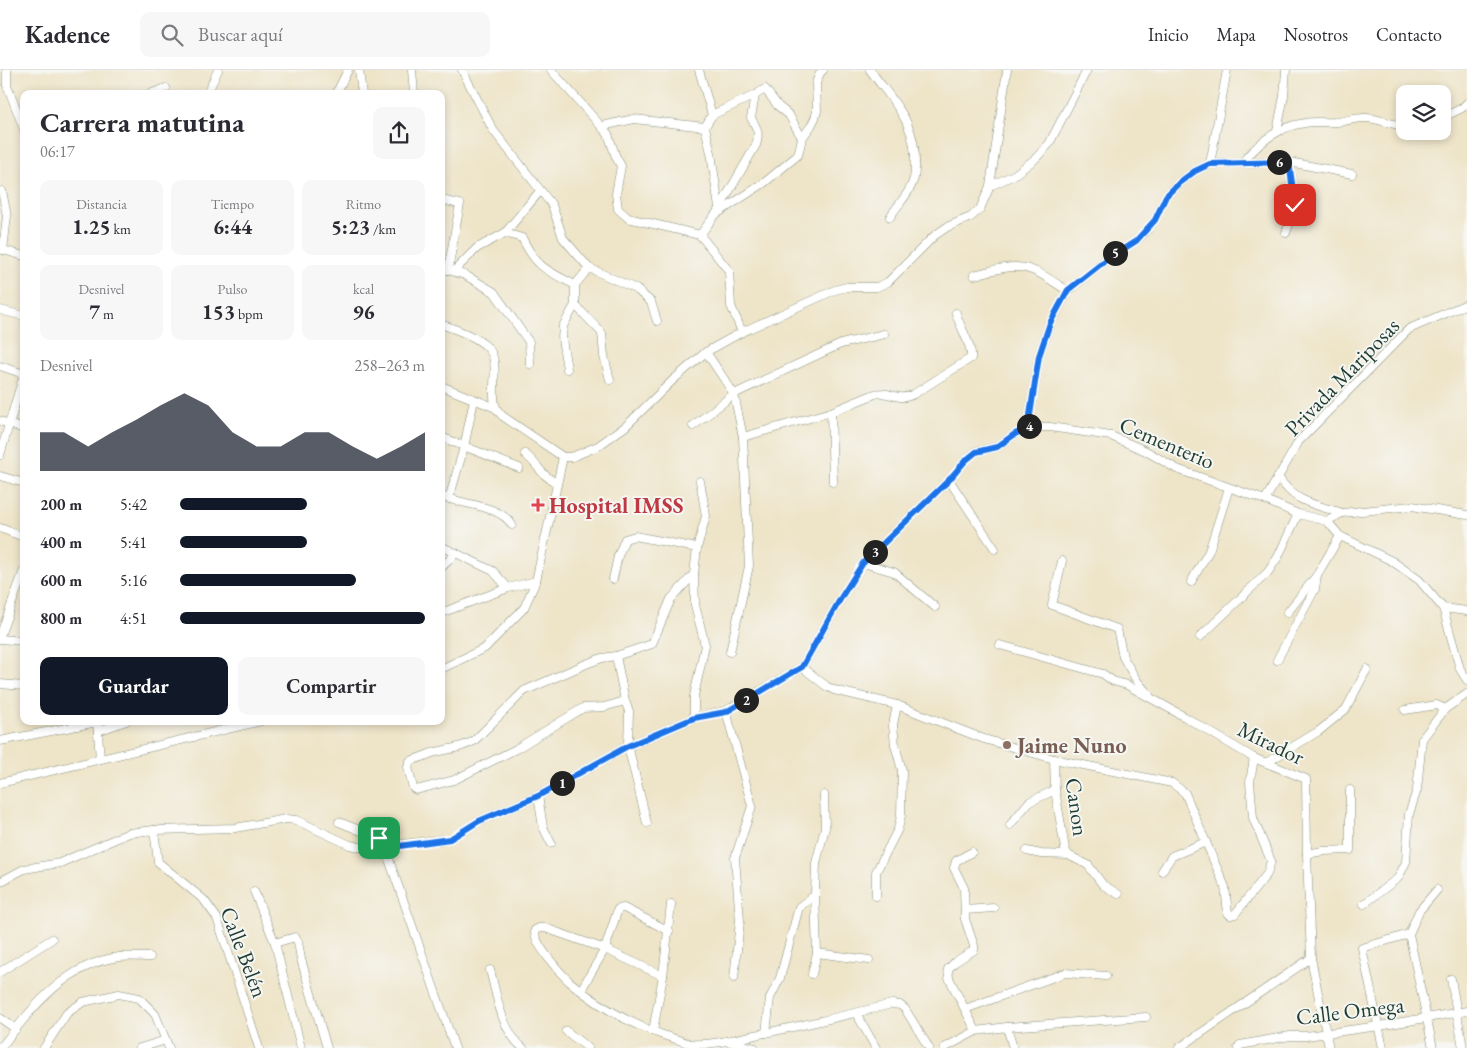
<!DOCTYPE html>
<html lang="es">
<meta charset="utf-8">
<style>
:root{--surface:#fff;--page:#f7f7f7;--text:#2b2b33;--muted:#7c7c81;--line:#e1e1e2;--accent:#111827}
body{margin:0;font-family:"EB Garamond",serif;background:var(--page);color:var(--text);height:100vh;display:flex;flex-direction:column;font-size:19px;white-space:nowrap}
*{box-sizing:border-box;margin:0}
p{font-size:16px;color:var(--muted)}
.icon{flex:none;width:28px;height:28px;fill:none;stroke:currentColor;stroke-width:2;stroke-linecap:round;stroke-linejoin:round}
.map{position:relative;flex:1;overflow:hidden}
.drawer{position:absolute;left:20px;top:20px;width:425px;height:635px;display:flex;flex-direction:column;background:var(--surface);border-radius:10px;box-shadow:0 2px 8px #0003}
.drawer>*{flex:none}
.controls{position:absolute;left:1396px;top:15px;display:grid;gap:10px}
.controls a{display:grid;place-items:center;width:55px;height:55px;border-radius:10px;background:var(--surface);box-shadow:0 2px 8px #0003;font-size:25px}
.pin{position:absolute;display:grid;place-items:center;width:42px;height:42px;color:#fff;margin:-21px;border-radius:10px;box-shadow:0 2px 8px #0006}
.km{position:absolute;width:25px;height:25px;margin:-12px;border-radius:50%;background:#222;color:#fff;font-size:14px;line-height:25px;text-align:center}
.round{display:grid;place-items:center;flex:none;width:52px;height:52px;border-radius:10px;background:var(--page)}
.overview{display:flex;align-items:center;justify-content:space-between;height:85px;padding:0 20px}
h1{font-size:28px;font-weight:700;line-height:38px}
.stats{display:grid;grid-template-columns:repeat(3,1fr);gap:8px;height:85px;padding:5px 20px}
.stats div{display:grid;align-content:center;border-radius:10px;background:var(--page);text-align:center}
.stats b{font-size:21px;font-weight:700}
.stats small{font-size:14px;font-weight:400}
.stats p{font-size:14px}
.chart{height:140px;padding:10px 20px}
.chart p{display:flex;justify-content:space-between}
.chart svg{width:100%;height:90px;margin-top:5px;fill:var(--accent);opacity:.7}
.cta{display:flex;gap:10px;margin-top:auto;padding:10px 20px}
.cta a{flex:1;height:58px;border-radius:10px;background:var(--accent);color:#fff;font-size:20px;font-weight:700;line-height:58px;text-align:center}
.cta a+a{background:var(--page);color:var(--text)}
ul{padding:0 20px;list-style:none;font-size:16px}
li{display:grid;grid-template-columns:80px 60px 1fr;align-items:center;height:38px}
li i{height:12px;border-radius:6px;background:var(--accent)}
header{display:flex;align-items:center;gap:30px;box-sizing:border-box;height:70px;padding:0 25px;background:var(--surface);border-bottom:1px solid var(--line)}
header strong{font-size:24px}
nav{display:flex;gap:28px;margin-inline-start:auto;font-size:18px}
.search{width:350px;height:45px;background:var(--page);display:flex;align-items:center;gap:12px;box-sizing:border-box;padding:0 18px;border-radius:10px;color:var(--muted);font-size:19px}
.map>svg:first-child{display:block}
</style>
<header>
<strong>Kadence</strong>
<div class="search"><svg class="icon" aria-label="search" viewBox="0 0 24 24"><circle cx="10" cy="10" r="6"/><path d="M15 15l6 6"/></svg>Buscar aquí</div>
<nav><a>Inicio</a><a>Mapa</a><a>Nosotros</a><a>Contacto</a></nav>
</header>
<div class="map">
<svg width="1467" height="978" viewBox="0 0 1467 978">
<rect width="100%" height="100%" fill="#f6f6f2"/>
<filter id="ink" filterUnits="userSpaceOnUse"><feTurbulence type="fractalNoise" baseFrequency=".02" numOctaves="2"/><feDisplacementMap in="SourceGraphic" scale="10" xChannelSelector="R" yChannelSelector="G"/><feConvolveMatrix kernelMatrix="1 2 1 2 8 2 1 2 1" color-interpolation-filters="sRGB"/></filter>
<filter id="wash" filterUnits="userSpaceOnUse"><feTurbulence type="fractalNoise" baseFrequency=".0096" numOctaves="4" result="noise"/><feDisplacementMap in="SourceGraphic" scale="20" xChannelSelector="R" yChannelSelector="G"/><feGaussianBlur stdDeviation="1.12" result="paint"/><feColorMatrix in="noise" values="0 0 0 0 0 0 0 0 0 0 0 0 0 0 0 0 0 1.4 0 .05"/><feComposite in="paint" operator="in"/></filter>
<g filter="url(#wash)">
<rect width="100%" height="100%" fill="#eee4c8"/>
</g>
<g filter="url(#ink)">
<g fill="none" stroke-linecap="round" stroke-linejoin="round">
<g stroke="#86907e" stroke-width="9">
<g id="minor">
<polyline points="7,0 7,15 24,59"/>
<polyline points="359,0 362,24"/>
<polyline points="412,0 414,24"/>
<polyline points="462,0 493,60 552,135 563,168 589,198 636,219 651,232 657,251"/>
<polyline points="551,0 608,64 616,87 621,96 616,124 618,139 628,148 700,165"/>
<polyline points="699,0 712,45"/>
<path d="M 870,0 C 894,33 917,53 915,96 C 915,101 915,107 913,111 C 909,125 897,135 890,147"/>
<polyline points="150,24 166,18"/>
<polyline points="207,24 218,0"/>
<polyline points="336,24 348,0"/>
<polyline points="1442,48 1462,38 1467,33"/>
<polyline points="602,56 634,49 705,57 712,45 755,25 765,19 778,36 789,45 802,68"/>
<polyline points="705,57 711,83 719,138"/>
<polyline points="1277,61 1284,26 1286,0"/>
<path d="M 1242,93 C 1258,73 1278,56 1305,53 C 1316,51 1326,53 1337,52 C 1347,51 1357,47 1367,48 C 1380,49 1392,55 1405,56"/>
<polyline points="1210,94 1227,0"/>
<polyline points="990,116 1014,105 1035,89 1049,74 1087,0"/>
<polyline points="2,121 7,146 3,180"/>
<polyline points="441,130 460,134 448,200"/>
<path d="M 716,144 L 756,75 C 760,63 757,58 751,48 L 755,25"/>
<path d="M 505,163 L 522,168 C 537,198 546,200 575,215"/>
<polyline points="1286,163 1295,135 1289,92"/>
<polyline points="700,165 715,145 764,113 798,85 802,68 811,56 815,48 817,41 816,13 820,3 823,0"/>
<polyline points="700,165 729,201 731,236 742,262"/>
<polyline points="0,179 24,186"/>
<polyline points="441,198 465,205 494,222 529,272 530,294"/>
<polyline points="454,201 477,178 505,163 540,121"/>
<path d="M 974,205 C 988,202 1003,196 1017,197 C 1035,197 1053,212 1068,221"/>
<polyline points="575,235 602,263 604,286 610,310"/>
<polyline points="0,240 24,246"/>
<path d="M 441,254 C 457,260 474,265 487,277 C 502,291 489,321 496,338 C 498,341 501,345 504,347 L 563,387"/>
<polyline points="706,282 734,324 743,367 749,496 730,582"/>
<polyline points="0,296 24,304"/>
<polyline points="567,299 562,269 563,256 575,235 575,215 589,198"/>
<polyline points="441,316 496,338"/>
<polyline points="831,342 833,412"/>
<polyline points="0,351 24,359"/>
<polyline points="693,356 734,324 841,274 884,264"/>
<polyline points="1028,357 1039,286 1050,253 1068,221 1106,190 1136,171 1148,159 1155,150 1166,126 1180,112 1195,101 1210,94 1289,92 1352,104"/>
<polyline points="441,367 519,398"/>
<path d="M 743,367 L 831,342 L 875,324 C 891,320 897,333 914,324 L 971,288 C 973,276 959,256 956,243"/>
<path d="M 525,384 C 538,394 540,405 557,413"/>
<polyline points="0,385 24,304"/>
<polyline points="563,387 572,387 598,376 626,356 673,310 706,282 742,262 835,220 847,217 877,217 888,212 934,166 947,157 971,147 980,139 990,116 1007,0"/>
<polyline points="0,406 24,413"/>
<path d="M 1278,407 C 1295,433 1314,434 1342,443"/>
<polyline points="949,410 995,479"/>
<path d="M 441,426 C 462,435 499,434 512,455"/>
<polyline points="449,429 464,377 474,330"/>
<polyline points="1265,430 1299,371 1409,259 1467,234"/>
<polyline points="1327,451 1342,443 1412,436 1467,445"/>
<polyline points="0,458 24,467"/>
<polyline points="441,476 493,501 508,518"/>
<polyline points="1062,491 1052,535 1117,559 1123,587 1137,611 1149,625"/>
<polyline points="863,493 894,502 935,537"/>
<polyline points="441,498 456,483"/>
<polyline points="613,509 618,486 625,469 635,466 697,478"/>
<polyline points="1191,512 1209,481 1229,418"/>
<polyline points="1443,538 1467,541"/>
<polyline points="441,543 508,518 536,511"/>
<polyline points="1287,543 1317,505 1340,466"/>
<polyline points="0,566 24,500"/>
<polyline points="1200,567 1268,502 1278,487 1298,444"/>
<polyline points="0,569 24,571"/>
<polyline points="1000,575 1103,604 1113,611 1127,615 1185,647 1254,688 1306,709 1307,784 1311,888 1329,978"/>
<polyline points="616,586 625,631 629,641 628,676 647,753"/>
<polyline points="1277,590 1315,519 1317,505"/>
<polyline points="802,597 842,526 863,493 949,410 965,391 975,382 997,377 1015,364 1028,357 1050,357 1111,366 1146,381 1177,399 1265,430 1298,444 1327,451 1340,466 1392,491 1419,510 1443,538 1460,599 1467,610"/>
<polyline points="802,597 826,616 834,620 897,635 984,669 1054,689 1172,713 1185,723 1225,817 1228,843 1230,845 1235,844 1267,804 1271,791 1253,748 1250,712 1254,688"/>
<polyline points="441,599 485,578 524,538 536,511 563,387"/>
<polyline points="0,614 24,616"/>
<path d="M 625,631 L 604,637 L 583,638 L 516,679 L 454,710 L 416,720 L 413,718 L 408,697 L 410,691 C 417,689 425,686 432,683 C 447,679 460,679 474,671 L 524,621 L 586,594 L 602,588 L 616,586 L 652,574 L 671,529 L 694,504"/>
<polyline points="1405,640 1437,635 1445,639"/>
<polyline points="726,641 752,736 735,788 740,851 734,908"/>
<polyline points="694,648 694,626 705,575 695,535 694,504 697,478 706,446 700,411"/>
<polyline points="97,651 100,689"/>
<polyline points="98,661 126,651"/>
<polyline points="0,671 97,652"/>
<polyline points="1054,689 1055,720 1065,779 1068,785 1088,795 1103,815 1118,824"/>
<polyline points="1266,693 1319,661 1346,639 1367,599"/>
<polyline points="0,713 261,651"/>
<polyline points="538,726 543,757 551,773"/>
<polyline points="339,752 379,768 385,778 455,978"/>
<polyline points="1010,755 1029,732 1055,720"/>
<polyline points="154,760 158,792 204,830 217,848 259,978"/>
<polyline points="1027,781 1041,784 1068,785"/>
<polyline points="972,782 956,791 954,798 964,818 965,849 974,876 974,880 955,892 948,899 949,908 976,961"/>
<polyline points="1307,784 1323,781 1350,780 1350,720"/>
<polyline points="1162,801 1172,786 1206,772"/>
<polyline points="0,812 24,799 60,793 129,763 154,760 235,758 286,749 296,750 350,775 364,778 385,778 402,774 450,769 479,751 538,726 628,676 694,648 726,641 802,597"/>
<polyline points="254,821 275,873 301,978"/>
<polyline points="876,826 876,802 898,759 901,746 902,700 895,675 893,655 897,635"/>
<polyline points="1364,834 1398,808 1406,792 1409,744 1417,720 1422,669 1445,639 1467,624"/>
<polyline points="965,840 994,838"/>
<polyline points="1409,864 1433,978"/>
<polyline points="1409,864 1419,841 1437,820"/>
<polyline points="275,873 295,867 298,872 301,889 327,978"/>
<polyline points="817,883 869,890"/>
<path d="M 490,900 C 497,926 501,960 523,978"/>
<polyline points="0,902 52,869"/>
<polyline points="812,904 817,883 815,825 816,793 825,758 824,725"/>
<path d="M 663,906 L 605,879 L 545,858 L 539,858 L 535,860 C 533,873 560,903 570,912 C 601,938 631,955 669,967 C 676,969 684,972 691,974 C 708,976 738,969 755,965 C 801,956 847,945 892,934 L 900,935 L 905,939 L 929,978"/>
<polyline points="1451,909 1463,978"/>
<polyline points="581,920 605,879 618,839 624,838 669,861"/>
<polyline points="965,939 1065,903 1106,906"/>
<polyline points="856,943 876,978"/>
<polyline points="0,948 16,959"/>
<polyline points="1007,957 1013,978"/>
<polyline points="566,961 588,978"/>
<polyline points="653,961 663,906 671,834"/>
<polyline points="766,963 770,928 780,908 799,837 815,825"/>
<polyline points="730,972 755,978"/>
<path d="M 0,976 L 2,976 C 33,937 66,894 119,887 C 129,886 140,887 150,887"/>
<polyline points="44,978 67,943 83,932 119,924 139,928 155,944 169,978"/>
<polyline points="140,978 166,970"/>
<polyline points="944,978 976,961 1007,957 1146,947"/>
<polyline points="1179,978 1311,888"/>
<polyline points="1238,978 1240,975 1290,966 1306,966 1379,956 1467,941"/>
<polyline points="1383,978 1362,878 1409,864"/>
</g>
</g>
<use href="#minor" stroke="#fff" stroke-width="8"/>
</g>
</g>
<g fill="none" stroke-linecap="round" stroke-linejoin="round" filter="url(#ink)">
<g stroke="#fff" stroke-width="10">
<polyline id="route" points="379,768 385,778 450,769 479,751 538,726 628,676 694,648 726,642 802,597 842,526 863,493 949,410 965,391 976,382 997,377 1015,364 1028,358 1039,286 1050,253 1068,220 1106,190 1136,171 1155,150 1166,126 1180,112 1195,101 1210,94 1289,92 1295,135"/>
</g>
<use href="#route" stroke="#1a73e8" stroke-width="6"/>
</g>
<path fill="#e0444e" stroke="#f6f6f2" stroke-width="2" d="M535.5 427.5h5v5h5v5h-5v5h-5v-5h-5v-5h5z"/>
<circle fill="#8d6e63" stroke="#f6f6f2" stroke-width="2" cx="1007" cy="675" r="5"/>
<g text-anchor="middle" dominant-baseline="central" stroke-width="4" stroke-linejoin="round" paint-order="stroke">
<g font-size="22" fill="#1f3d34" stroke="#f6f6f2">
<text transform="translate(1342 307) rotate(-46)">Privada Mariposas</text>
<text transform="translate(1167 373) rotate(23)">Cementerio</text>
<text transform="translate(1271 673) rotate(26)">Mirador</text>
<text transform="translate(1077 737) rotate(82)">Canon</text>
<text transform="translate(244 882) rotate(69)">Calle Belén</text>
<text transform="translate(1350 941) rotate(-7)">Calle Omega</text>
</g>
<g font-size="22" font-weight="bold" fill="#be3a42" stroke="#f6f6f2" text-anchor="start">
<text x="549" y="435">Hospital IMSS</text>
</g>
<g font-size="22" font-weight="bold" fill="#785e54" stroke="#f6f6f2" text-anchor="start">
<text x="1017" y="675">Jaime Nuno</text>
</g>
</g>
</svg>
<div class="controls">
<a><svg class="icon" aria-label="layers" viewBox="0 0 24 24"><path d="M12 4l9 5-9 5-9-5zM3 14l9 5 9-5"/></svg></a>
</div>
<div class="pin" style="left:379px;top:768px;background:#1e9e55"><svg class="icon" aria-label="arrive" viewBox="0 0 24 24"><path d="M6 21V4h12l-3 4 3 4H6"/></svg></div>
<div class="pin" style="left:1295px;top:135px;background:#d93025"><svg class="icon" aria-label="check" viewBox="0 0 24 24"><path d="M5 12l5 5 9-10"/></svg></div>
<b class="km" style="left:562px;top:713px">1</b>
<b class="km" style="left:746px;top:630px">2</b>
<b class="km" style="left:875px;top:482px">3</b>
<b class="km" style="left:1029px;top:356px">4</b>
<b class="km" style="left:1115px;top:183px">5</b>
<b class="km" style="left:1279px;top:92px">6</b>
<section class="drawer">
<div class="overview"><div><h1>Carrera matutina</h1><p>06:17</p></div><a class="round"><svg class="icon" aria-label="share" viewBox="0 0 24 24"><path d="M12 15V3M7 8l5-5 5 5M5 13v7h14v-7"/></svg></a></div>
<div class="stats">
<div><p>Distancia</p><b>1.25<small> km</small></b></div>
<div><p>Tiempo</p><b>6:44</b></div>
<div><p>Ritmo</p><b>5:23<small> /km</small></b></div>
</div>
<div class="stats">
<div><p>Desnivel</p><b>7<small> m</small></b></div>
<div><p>Pulso</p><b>153<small> bpm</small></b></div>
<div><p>kcal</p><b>96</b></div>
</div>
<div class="chart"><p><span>Desnivel</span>258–263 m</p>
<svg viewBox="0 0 160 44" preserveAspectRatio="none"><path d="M0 44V25L10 25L20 32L30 25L40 19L50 12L60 6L70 12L80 25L90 32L100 32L110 25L120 25L130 32L140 38L150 32L160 25V44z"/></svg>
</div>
<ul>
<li><b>200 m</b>5:42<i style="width:52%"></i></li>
<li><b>400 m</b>5:41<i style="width:52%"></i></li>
<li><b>600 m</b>5:16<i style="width:72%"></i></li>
<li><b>800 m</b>4:51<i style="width:100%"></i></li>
</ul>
<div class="cta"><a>Guardar</a><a>Compartir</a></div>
</section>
</div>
